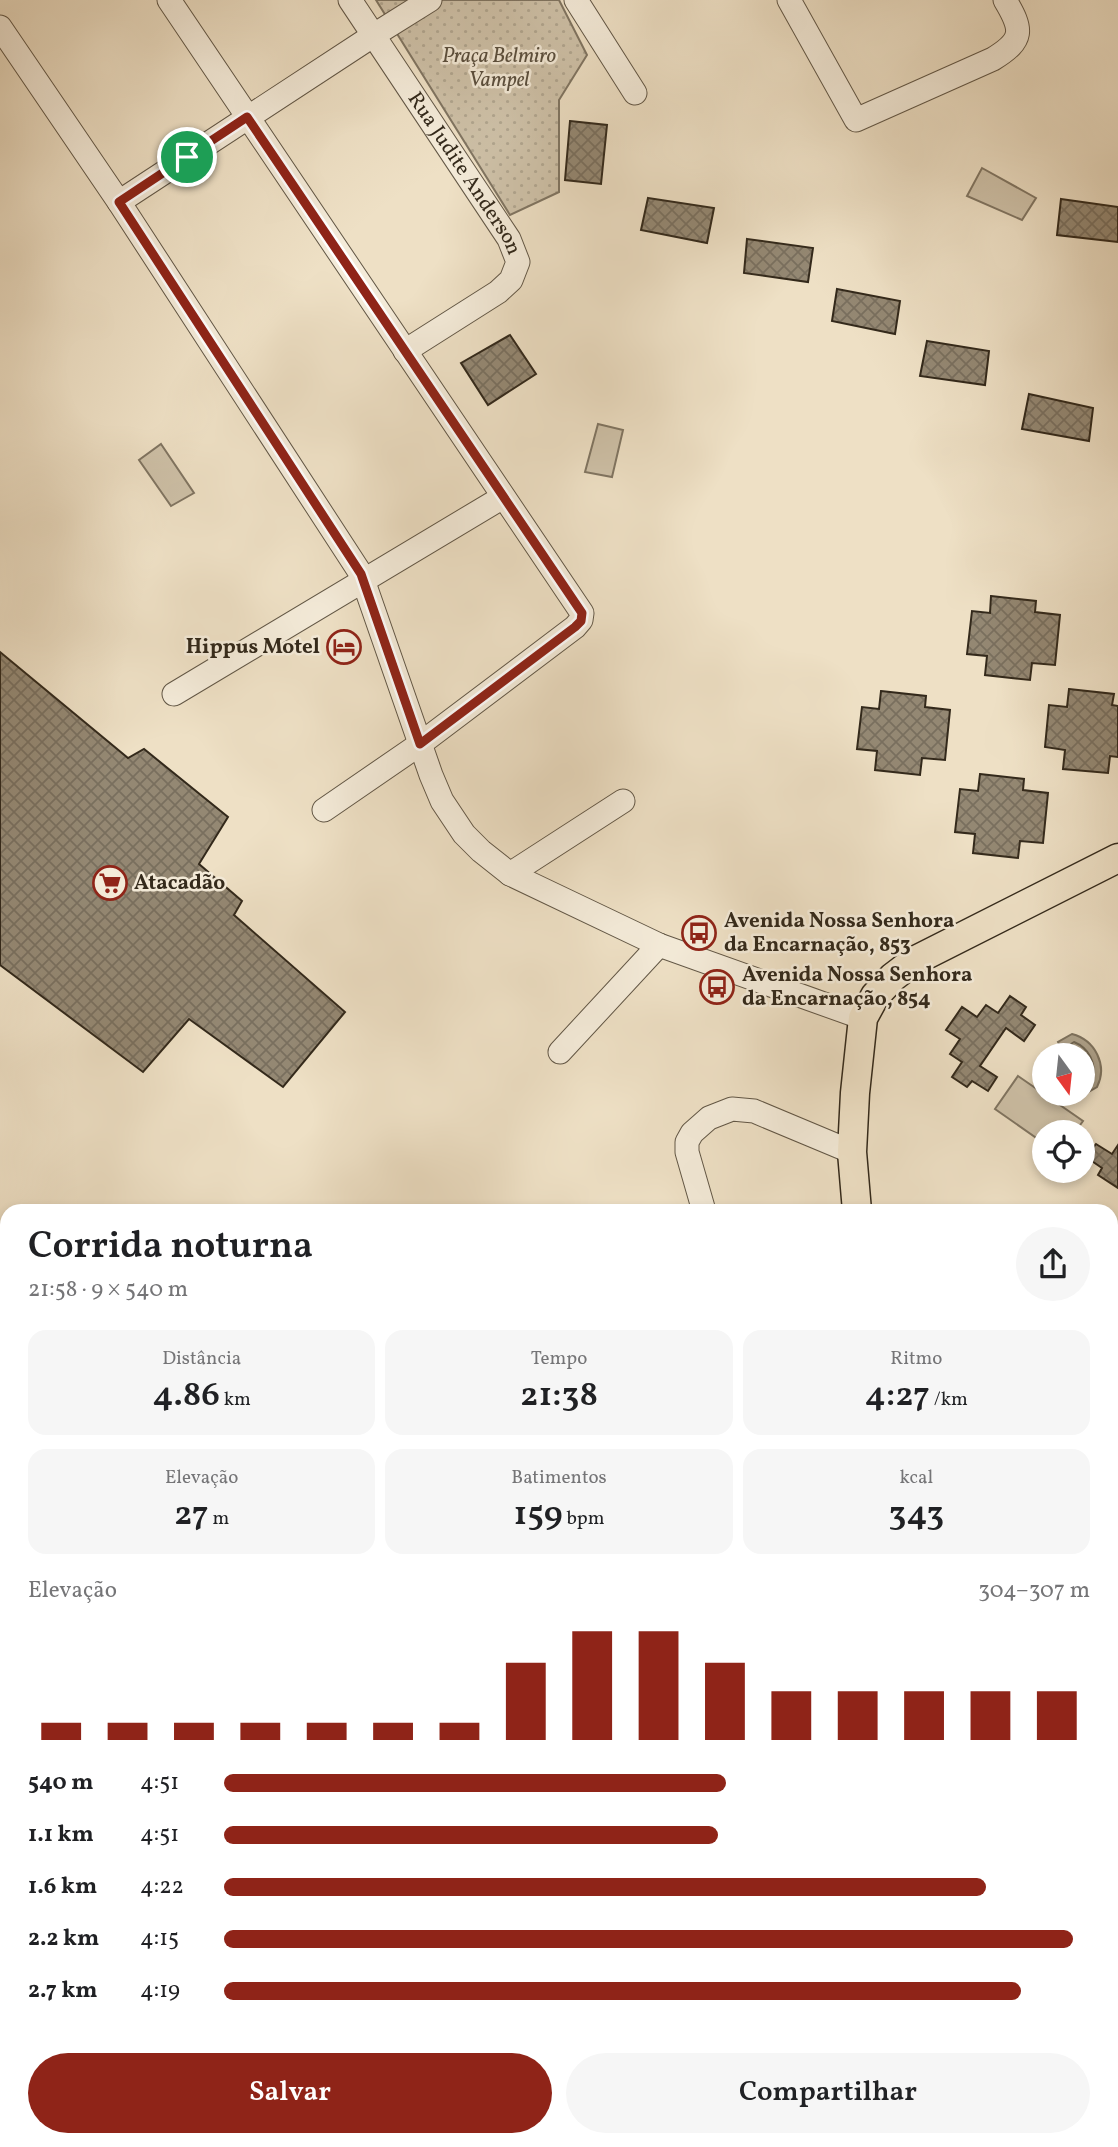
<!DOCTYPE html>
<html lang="pt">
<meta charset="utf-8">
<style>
:root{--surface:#fff;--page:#f6f6f6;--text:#202124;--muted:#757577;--accent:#8f2418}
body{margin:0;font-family:Vollkorn,serif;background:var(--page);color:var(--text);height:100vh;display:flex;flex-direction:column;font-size:26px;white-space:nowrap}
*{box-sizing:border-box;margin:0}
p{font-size:23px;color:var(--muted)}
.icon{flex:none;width:38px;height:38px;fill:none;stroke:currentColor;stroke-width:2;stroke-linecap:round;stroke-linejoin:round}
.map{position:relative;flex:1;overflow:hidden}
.sheet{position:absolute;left:0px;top:1204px;width:1118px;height:943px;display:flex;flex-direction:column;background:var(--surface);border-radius:21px 21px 0 0;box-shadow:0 4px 10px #0003}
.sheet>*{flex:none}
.needle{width:46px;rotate:165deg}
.controls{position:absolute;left:1032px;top:1043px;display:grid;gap:14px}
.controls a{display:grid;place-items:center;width:63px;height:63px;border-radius:50%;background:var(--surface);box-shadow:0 4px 10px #0003;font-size:35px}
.pin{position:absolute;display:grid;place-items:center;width:60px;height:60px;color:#fff;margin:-30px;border:4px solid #fff;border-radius:50%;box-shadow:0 2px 7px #0007}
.round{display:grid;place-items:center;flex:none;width:74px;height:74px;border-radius:37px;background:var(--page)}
.overview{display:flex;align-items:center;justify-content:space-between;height:119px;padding:0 28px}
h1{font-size:38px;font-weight:600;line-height:52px}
.figures{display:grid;grid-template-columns:repeat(3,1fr);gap:10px;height:119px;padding:7px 28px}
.figures div{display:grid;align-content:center;border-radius:18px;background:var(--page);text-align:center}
.figures b{font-size:35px;font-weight:600}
.figures small{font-size:19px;font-weight:400}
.figures p{font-size:19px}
.chart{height:196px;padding:14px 28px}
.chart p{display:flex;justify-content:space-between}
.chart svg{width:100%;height:126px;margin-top:7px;stroke:var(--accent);stroke-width:6}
.action{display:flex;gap:14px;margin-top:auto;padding:14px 28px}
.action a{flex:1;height:80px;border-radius:42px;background:var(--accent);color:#fff;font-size:28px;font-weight:600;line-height:80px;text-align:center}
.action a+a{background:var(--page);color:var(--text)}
ul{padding:0 28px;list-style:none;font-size:23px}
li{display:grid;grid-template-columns:112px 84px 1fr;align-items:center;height:52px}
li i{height:18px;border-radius:9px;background:var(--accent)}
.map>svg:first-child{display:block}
</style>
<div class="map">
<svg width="1118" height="2147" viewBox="0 0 1118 2147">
<defs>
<pattern id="park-dots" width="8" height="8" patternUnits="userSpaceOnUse" patternTransform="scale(1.75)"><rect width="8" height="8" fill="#cec1a8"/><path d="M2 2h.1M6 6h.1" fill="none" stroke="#b1a690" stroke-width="1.8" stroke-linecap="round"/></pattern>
<pattern id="building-cross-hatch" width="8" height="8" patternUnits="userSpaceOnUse" patternTransform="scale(1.75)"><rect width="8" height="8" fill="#948873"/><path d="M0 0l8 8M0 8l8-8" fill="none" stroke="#796f5e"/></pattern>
</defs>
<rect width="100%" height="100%" fill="#eee0c5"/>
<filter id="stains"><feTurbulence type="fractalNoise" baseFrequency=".00286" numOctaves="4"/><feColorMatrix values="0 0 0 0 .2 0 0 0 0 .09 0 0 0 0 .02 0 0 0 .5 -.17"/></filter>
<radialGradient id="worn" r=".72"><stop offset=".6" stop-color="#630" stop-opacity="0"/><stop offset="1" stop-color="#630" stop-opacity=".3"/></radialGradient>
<g fill="#cec1a8" stroke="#807562" stroke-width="2">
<polygon points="982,168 1036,198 1022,220 967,196"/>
<polygon points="598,424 623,430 612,477 585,472"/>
<polygon points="161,444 194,493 171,506 139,460"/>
<polygon points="1018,1076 1083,1121 1075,1132 1045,1132 1045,1144 995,1109"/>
</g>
<polygon fill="url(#park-dots)" stroke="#807562" stroke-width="2" points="376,0 559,0 587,55 559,100 559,192 510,215"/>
<path fill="#aea28b" stroke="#7d725e" stroke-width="2" d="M 1072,1034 C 1095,1040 1108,1065 1097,1087 L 1083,1095 L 1083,1055 L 1064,1055 L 1058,1042 Z"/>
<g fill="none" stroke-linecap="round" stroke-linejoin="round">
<path stroke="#706653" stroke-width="2" d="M 1070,1055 L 1068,1046 L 1074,1042 C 1089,1048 1096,1063 1093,1079 L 1083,1086"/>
</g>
<g fill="url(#building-cross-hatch)" stroke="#33291b" stroke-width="2">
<polygon points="570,121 607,125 601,184 565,180"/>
<polygon points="648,198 714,208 707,243 641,230"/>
<polygon points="1061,199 1118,207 1118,242 1057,235"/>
<polygon points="747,239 813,248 808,282 744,273"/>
<polygon points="837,289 900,301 895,334 832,321"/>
<polygon points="510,335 536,374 488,405 461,363"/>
<polygon points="927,341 989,351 985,385 920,376"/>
<polygon points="1029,394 1093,408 1089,441 1022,429"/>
<polygon points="991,596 1036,601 1035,612 1060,615 1055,665 1032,663 1030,680 985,675 987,656 967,654 972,611 990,613"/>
<polygon points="0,652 128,758 144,749 228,817 199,864 242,901 234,915 345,1012 283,1087 189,1019 143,1072 0,965"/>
<polygon points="1069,689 1114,694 1112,705 1118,706 1118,757 1110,756 1108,773 1063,769 1065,750 1045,747 1049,705 1067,707"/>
<polygon points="881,691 926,696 925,707 950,710 945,760 922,758 920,775 875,770 877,751 857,749 862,707 879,709"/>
<polygon points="980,774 1024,779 1023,790 1048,793 1043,843 1020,841 1018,858 973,853 975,834 955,832 960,789 978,791"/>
<polygon points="1010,996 1026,1007 1021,1015 1035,1025 1024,1041 1006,1028 980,1066 997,1077 988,1091 972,1081 967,1087 952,1077 962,1062 950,1054 960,1039 946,1030 962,1007 977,1017 986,1005 998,1013"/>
<polygon points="1096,1144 1112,1154 1118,1145 1118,1188 1098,1175 1102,1168 1086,1157"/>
</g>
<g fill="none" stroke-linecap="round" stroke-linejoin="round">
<g stroke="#625746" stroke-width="25">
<g id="minor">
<polyline points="169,0 582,613 581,620 575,627 420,744 324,810"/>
<path id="s1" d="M 350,0 L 509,239 L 518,262 L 511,280 L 498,292 L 405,351"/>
<polyline points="576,0 635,93"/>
<path d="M 789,0 L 856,120 L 993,59 C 1024,40 1023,30 1005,0"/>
<polyline points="0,27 119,202 361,574 431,775 442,801 464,834 481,851 510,874 659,945 863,1018"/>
<polyline points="119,202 374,35 430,0"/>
<polyline points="174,694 503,497"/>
<polyline points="510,874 623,801"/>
<polyline points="560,1052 659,945"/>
<polyline points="704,1211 687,1152 687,1142 692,1133 709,1118 732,1109 754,1111 852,1152"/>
<polyline points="1111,1485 1118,1490"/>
<polyline points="1111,1699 1118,1704"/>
<polyline points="0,1735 7,1734"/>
<polyline points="1111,1779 1118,1778"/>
<polyline points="283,2140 287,2147"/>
<polyline points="668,2140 672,2147"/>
<polyline points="15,2147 32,2140"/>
<polyline points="700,2147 709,2140"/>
</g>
</g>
<g stroke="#33291b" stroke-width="31">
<g id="major">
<polyline points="857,1211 852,1152 855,1093 863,1018 875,996 893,977 914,961 1118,858"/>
<polyline points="926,2140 929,2147"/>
</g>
</g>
<use href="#minor" stroke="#f4ebd9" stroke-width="23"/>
<use href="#major" stroke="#eee0c5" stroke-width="28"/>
</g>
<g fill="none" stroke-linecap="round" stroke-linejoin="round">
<g stroke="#fff" stroke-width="14">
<polygon id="route" points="247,117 582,613 581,621 575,627 420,744 361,574 119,202"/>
</g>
<use href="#route" stroke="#8f2418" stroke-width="9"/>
</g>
<defs>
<g id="hotel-ring" transform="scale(1.75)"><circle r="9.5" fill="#f4ebd9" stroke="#8f2418" stroke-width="1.5"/><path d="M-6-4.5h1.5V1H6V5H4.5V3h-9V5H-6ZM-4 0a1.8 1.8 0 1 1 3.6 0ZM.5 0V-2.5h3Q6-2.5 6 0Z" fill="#8f2418"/></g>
<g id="supermarket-ring" transform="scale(1.75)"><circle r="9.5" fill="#f4ebd9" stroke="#8f2418" stroke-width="1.5"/><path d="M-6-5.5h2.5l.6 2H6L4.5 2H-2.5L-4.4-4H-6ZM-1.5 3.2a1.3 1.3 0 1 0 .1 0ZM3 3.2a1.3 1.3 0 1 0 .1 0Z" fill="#8f2418"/></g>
<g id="bus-ring" transform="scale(1.75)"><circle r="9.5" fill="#f4ebd9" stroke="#8f2418" stroke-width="1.5"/><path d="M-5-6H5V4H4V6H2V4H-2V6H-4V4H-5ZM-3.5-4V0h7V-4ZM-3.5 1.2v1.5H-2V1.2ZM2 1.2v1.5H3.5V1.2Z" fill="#8f2418"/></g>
</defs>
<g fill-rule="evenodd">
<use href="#hotel-ring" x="344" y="647"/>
<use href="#supermarket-ring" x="110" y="883"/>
<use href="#bus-ring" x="699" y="933"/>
<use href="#bus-ring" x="717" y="987"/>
</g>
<g text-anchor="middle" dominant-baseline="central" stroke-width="5" stroke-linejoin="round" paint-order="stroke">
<g font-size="21" font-style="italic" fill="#5a4f3e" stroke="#f4ebd9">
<text x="499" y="56">Praça Belmiro<tspan x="499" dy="24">Vampel</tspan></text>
</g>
<g font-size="21" fill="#33291b" stroke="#f4ebd9">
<text stroke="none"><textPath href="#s1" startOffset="208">Rua Judite Anderson</textPath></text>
</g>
<g font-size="21" font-weight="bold" fill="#33291b" stroke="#f4ebd9" text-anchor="start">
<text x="320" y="647" text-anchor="end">Hippus Motel</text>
<text x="134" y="883">Atacadão</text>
<text x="724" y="921">Avenida Nossa Senhora<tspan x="724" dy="24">da Encarnação, 853</tspan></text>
<text x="742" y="975">Avenida Nossa Senhora<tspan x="742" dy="24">da Encarnação, 854</tspan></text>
</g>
</g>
<rect width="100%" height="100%" filter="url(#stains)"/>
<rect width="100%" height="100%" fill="url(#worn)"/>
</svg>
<div class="controls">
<a><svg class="needle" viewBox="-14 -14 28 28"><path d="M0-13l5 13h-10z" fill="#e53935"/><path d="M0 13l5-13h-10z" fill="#757577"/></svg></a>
<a><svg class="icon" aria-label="locate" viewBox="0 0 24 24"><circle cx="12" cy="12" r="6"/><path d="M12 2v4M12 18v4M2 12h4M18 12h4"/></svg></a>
</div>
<div class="pin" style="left:187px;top:157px;background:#1e9e55"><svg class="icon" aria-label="arrive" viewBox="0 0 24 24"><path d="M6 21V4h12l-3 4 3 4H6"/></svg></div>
<section class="sheet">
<div class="overview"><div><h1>Corrida noturna</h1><p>21:58 · 9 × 540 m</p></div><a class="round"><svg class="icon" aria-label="share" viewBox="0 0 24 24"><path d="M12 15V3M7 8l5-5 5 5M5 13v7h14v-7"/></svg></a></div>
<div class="figures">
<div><p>Distância</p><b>4.86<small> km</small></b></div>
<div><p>Tempo</p><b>21:38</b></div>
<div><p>Ritmo</p><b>4:27<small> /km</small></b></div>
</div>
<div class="figures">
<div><p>Elevação</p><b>27<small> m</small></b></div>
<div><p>Batimentos</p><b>159<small> bpm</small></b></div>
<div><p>kcal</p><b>343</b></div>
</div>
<div class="chart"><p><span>Elevação</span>304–307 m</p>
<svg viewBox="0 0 160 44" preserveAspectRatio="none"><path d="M5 44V38M15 44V38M25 44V38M35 44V38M45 44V38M55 44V38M65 44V38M75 44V17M85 44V6M95 44V6M105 44V17M115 44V27M125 44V27M135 44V27M145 44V27M155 44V27"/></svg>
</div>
<ul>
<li><b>540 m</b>4:51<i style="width:58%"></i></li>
<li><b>1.1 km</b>4:51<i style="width:57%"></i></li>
<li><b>1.6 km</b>4:22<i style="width:88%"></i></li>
<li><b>2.2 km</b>4:15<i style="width:98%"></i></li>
<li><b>2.7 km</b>4:19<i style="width:92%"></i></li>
</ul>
<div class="action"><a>Salvar</a><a>Compartilhar</a></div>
</section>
</div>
